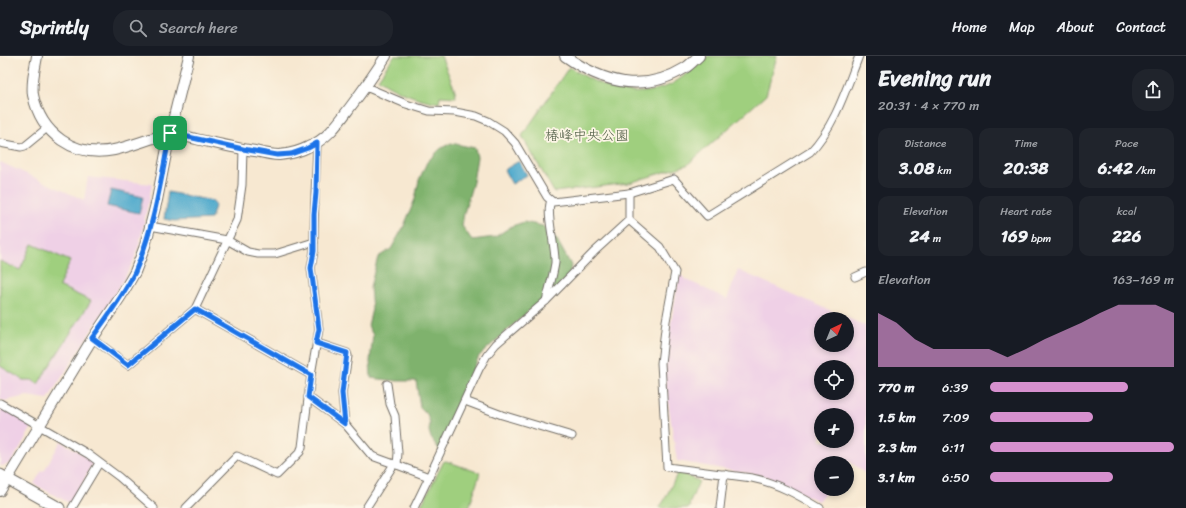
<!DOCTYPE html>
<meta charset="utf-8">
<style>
:root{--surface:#171b24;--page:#20242c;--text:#f1f3f6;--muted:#9ea1a6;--line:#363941;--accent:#d690ce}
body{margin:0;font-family:Sriracha,"Klee One",sans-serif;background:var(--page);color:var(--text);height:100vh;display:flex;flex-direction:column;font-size:15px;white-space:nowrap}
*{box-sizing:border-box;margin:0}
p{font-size:13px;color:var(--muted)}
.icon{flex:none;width:22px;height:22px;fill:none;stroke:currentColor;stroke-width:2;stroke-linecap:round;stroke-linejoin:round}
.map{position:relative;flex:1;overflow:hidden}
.side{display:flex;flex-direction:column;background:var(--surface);width:320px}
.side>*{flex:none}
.needle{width:26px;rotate:43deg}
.buttons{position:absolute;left:814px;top:256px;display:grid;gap:8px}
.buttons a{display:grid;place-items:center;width:40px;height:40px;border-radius:50%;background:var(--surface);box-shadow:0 2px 6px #0003;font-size:20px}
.pin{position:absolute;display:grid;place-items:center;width:34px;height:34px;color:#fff;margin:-17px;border-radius:8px;box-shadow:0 2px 6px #0006}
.round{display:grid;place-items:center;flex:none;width:42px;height:42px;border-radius:16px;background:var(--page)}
.head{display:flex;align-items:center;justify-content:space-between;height:68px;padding:0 12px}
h1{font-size:22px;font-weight:700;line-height:30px}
.figures{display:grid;grid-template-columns:repeat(3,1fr);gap:6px;height:68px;padding:4px 12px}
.figures div{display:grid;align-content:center;border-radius:10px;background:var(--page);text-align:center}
.figures b{font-size:17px;font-weight:700}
.figures small{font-size:11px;font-weight:400}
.figures p{font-size:11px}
.chart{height:112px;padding:8px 12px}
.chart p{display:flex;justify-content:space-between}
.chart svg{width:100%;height:72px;margin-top:4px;fill:var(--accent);opacity:.7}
ul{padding:0 12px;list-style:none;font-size:13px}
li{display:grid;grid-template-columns:64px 48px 1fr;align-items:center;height:30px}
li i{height:10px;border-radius:5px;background:var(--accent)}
header{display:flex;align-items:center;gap:24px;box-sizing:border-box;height:56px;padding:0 20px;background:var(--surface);border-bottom:1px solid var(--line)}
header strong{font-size:19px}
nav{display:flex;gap:22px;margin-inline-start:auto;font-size:14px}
.search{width:280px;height:36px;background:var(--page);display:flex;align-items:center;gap:10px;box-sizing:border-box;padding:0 14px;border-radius:16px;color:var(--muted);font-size:15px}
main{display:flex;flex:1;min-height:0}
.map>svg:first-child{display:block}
</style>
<header>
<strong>Sprintly</strong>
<div class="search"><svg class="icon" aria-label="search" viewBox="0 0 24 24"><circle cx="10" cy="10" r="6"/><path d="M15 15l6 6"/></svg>Search here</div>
<nav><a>Home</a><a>Map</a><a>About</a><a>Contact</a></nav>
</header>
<main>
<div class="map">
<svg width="866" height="452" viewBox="0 0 866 452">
<rect width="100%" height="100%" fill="#fcf5e5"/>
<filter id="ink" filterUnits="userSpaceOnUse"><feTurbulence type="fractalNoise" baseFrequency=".025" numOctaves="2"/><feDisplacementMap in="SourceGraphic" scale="8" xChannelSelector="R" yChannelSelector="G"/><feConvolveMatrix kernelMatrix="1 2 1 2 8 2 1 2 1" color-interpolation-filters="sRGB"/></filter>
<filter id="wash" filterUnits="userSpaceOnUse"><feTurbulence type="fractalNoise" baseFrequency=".012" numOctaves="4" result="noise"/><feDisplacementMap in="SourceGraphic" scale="16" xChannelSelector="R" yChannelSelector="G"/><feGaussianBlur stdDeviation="0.9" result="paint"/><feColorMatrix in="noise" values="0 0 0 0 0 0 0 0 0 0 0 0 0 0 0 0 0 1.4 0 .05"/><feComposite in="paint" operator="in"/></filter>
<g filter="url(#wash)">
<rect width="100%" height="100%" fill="#f7e8d1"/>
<g fill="#efd0e6" fill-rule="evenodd">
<polygon points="0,106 84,144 88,121 152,128 140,186 134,204 124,223 48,343 27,340 4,345 0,343"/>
<path d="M 738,214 L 866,270 L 866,418 L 849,405 L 847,408 L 821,407 L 821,433 L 828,433 L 818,445 L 764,420 L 677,405 L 663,312 L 679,221 L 681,219 L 685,223 L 727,243 ZM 821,263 L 847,263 L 847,289 L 821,289 ZM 821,311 L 847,311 L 847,337 L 821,337 ZM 821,359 L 847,359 L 847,385 L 821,385 Z"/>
<polygon points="4,353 31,368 32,371 11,407 1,410 0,409 0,356"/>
<polygon points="61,385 92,404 93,406 73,446 69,447 34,428 42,414 44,415"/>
</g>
<g fill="#9fcf7e" stroke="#657d54">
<path d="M 394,0 L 441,0 L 455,34 L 456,41 L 440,40 L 439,47 C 413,42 400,37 378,23 Z"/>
<path d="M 708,0 L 777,0 L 766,39 L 687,109 L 629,127 L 554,136 L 522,80 L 569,11 C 596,27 622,42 655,34 C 660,32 667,31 672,28 C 685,20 696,10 708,0 Z"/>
<polygon points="32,188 70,205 59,230 91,245 38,328 32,324 23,324 0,310 0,205 20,214"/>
<polygon points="444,405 446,405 480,417 469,452 420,452"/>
<polygon points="679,414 686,415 685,419 699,425 689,449 690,450 689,452 659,452 664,445"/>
</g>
<polygon fill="#7fb26d" stroke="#556e4c" points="451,87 475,92 477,101 473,126 464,157 462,170 472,184 495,181 512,170 524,166 543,170 557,184 571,209 569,221 530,254 479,300 455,355 441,396 431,382 429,375 430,367 427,358 420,351 416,325 397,325 371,322 370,305 373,279 368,270 372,253 370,231 378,201 391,193 404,170 415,143 419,124 427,106 440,93"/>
<g fill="#4ea9cc" stroke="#3c6a7c">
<polygon points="519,105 527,119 512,128 504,114"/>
<polygon points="111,134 143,141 139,157 107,150"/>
<polygon points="168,136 213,145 215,150 211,163 174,165 164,163"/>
</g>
</g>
<g filter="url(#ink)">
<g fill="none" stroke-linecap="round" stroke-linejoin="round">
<g stroke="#726d65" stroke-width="9">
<g id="street">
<path d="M 366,31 L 406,48 L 429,55 L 455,56 L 476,60 L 488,65 L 504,75 L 515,87 L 547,141 L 553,146 L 629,137 L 674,123 L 707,160 L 810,96 C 835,70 846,33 859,0"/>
<polyline points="0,87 21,91 25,90 47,72"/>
<path d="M 629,164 L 660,191 L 675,216 L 666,265 L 661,307 L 667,411 L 752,422 C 777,427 798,439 820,452"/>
<path d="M 150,170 L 227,184 L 248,196 L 258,198 L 275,198 L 314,186 C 314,153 316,120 317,87"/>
<polyline points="855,221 866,216"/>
<path d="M 546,245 C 549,233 553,220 555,207 C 556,191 545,156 551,145"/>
<polyline points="195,253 311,319"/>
<polyline points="92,282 128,309 195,253 237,164 242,129 243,93"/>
<polyline points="317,287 347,297 348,300 342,337 345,368 372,400 394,408"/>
<polyline points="308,341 345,368"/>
<polyline points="465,345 502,359 572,380"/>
<polyline points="0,347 88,398 119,421 154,452"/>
<polyline points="397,409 429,421"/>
<polyline points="72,452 99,407"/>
<polyline points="186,452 237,400 277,419 300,396 302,391 311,319 319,273 311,212 314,195 314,186"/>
<polyline points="366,452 394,408 397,409 398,397 395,360 390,348 387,328"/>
<polyline points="414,452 429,421 479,313 487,299 496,288 546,245 594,196 629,164 629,137"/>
<polyline points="720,452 724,418"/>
</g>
</g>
<g stroke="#726d65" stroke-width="12">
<g id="secondary">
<path d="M 37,0 C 35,13 31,26 33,39 C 41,78 74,102 114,94 C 128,91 143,85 157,81 C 162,80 167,77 172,78 C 180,79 188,81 196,83 C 215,87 235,92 255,95 C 263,97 271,99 279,99 C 289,98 299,96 308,91 C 328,83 339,66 351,50 C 364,33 375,17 386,0"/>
<path d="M 565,0 C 603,27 643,38 685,12 C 690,9 694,4 699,0"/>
<polyline points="0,435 89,288 121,240 135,216 145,190 157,144 170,77 189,0"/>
</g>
</g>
<g stroke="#726d65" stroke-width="13">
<polyline id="primary" points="0,419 59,452"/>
</g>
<use href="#street" stroke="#fff" stroke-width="7"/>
<use href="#secondary" stroke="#fff" stroke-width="10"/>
<use href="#primary" stroke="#fff" stroke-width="11"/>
</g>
</g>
<g fill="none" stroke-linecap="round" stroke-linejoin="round" filter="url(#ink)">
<g stroke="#fff" stroke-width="8">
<path id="route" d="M 170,77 L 243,93 L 277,99 L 291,98 L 308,92 L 317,87 L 316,137 L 314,158 L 314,195 L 311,212 L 319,273 L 316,287 L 347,297 L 342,337 L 345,368 L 308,341 L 311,319 L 195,253 L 128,309 L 92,282 C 107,261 124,239 135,216 C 154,172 161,124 170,77 Z"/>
</g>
<use href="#route" stroke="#1a73e8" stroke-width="5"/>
</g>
<g text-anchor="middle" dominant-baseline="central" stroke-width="3.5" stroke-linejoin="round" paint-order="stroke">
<g font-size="14" fill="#4e5c44" stroke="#fcf5e5">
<text x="587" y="79">椿峰中央公園</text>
</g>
</g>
</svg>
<div class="buttons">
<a><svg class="needle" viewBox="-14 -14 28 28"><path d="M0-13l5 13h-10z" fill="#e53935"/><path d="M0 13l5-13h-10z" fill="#9ea1a6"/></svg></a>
<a><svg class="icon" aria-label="locate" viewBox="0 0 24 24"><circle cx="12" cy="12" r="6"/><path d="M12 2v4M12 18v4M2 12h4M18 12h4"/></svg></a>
<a>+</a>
<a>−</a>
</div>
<div class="pin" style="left:170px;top:77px;background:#1e9e55"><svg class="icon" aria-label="arrive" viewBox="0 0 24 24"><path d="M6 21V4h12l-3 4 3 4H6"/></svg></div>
</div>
<section class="side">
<div class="head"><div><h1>Evening run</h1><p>20:31 · 4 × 770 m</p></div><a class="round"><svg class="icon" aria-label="share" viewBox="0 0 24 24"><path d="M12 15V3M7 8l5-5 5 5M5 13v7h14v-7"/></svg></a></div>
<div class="figures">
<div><p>Distance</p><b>3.08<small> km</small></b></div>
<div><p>Time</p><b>20:38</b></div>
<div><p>Pace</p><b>6:42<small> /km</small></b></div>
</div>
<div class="figures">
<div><p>Elevation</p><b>24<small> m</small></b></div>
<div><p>Heart rate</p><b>169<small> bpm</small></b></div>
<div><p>kcal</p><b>226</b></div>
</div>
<div class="chart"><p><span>Elevation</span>163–169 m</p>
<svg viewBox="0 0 160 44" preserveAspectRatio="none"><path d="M0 44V11L10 17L20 27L30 33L40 33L50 33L60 33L70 38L80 33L90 27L100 22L110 17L120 11L130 6L140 6L150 6L160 11V44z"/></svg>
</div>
<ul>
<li><b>770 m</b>6:39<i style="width:75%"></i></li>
<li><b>1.5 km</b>7:09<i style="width:56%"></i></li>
<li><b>2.3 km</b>6:11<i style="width:100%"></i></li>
<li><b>3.1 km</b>6:50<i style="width:67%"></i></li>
</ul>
</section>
</main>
